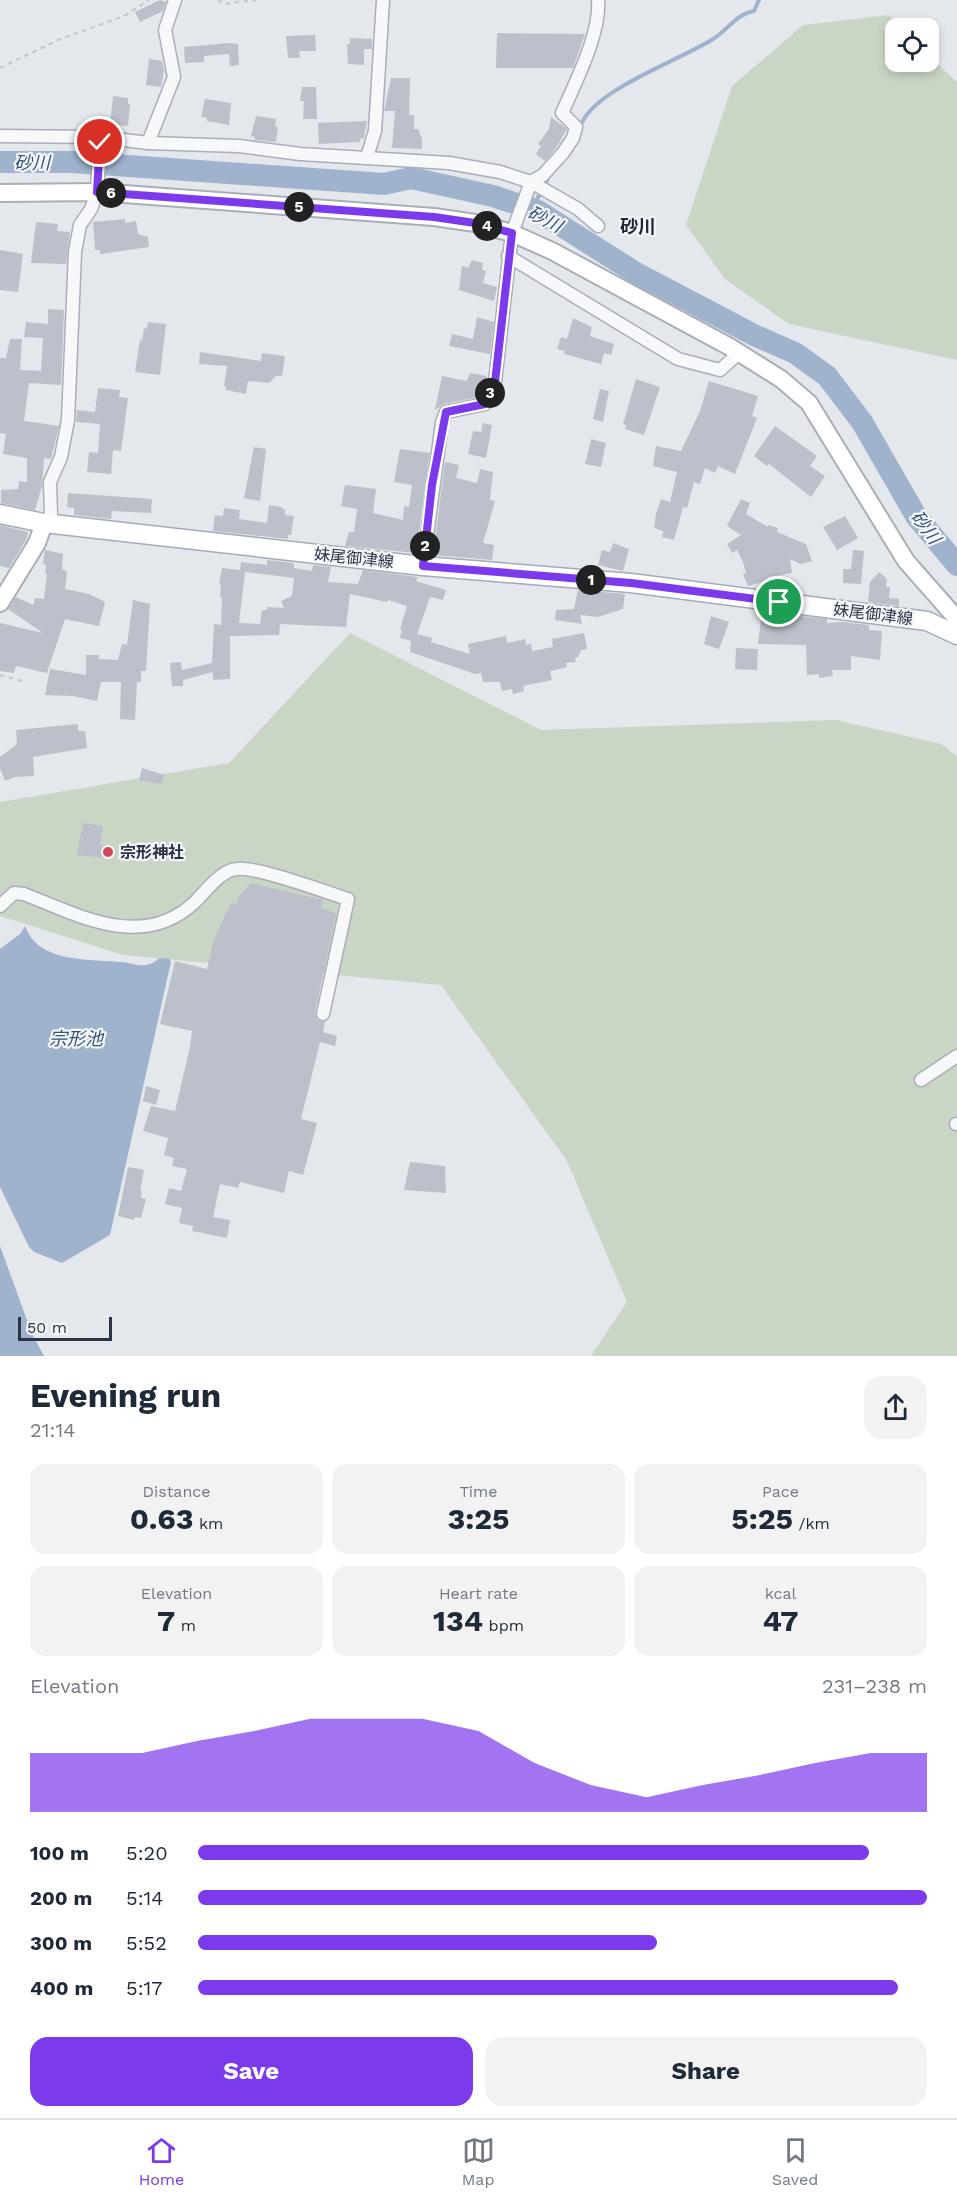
<!DOCTYPE html>
<meta charset="utf-8">
<style>
:root{--surface:#fff;--page:#f2f2f3;--text:#1f2937;--muted:#747a83;--line:#e0e1e3;--accent:#7c3aed}
body{margin:0;font-family:"Work Sans","Noto Sans JP",sans-serif;background:var(--page);color:var(--text);height:100vh;display:flex;flex-direction:column;font-size:22px;white-space:nowrap}
*{box-sizing:border-box;margin:0}
p{font-size:20px;color:var(--muted)}
.icon{flex:none;width:33px;height:33px;fill:none;stroke:currentColor;stroke-width:2;stroke-linecap:round;stroke-linejoin:round}
.map{position:relative;height:1356px;overflow:hidden}
.side{display:flex;flex-direction:column;background:var(--surface);flex:1}
.side>*{flex:none}
.controls{position:absolute;left:885px;top:18px;display:grid;gap:12px}
.controls a{display:grid;place-items:center;width:54px;height:54px;border-radius:12px;background:var(--surface);box-shadow:0 3px 9px #0003;font-size:30px}
.scale{position:absolute;left:18px;bottom:15px;width:94px;box-sizing:border-box;padding-left:6px;border:3px solid #2b3445;border-top:0;font-size:16px;line-height:21px;white-space:nowrap;color:#2b3445;-webkit-text-stroke:4px #f4f6f9;paint-order:stroke}
.pin{position:absolute;display:grid;place-items:center;width:51px;height:51px;color:#fff;margin:-26px;border:3px solid #fff;border-radius:50%;box-shadow:0 2px 6px #0007}
.km{position:absolute;width:30px;height:30px;margin:-15px;border-radius:50%;background:#222;color:#fff;font-size:16px;line-height:30px;text-align:center}
.round{display:grid;place-items:center;flex:none;width:63px;height:63px;border-radius:18px;background:var(--page)}
.overview{display:flex;align-items:center;justify-content:space-between;height:102px;padding:0 30px}
h1{font-size:33px;font-weight:700;line-height:45px}
.metrics{display:grid;grid-template-columns:repeat(3,1fr);gap:9px;height:102px;padding:6px 30px}
.metrics div{display:grid;align-content:center;border-radius:15px;background:var(--page);text-align:center}
.metrics b{font-size:30px;font-weight:700}
.metrics small{font-size:16px;font-weight:400}
.metrics p{font-size:16px}
.chart{height:168px;padding:12px 30px}
.chart p{display:flex;justify-content:space-between}
.chart svg{width:100%;height:108px;margin-top:6px;fill:var(--accent);opacity:.7}
.action{display:flex;gap:12px;margin-top:auto;padding:12px 30px}
.action a{flex:1;height:69px;border-radius:18px;background:var(--accent);color:#fff;font-size:24px;font-weight:700;line-height:69px;text-align:center}
.action a+a{background:var(--page);color:var(--text)}
ul{padding:0 30px;list-style:none;font-size:20px}
li{display:grid;grid-template-columns:96px 72px 1fr;align-items:center;height:45px}
li i{height:15px;border-radius:8px;background:var(--accent)}
.tab-bar{display:flex;justify-content:space-around;align-items:center;height:84px;border-top:2px solid var(--line);background:var(--surface);font-size:16px;color:var(--muted)}
.tab-bar a{display:grid;justify-items:center;gap:3px}
.tab-bar .current{color:var(--accent)}
.map>svg:first-child{display:block}
</style>
<div class="map">
<svg width="957" height="1356" viewBox="0 0 957 1356">
<rect width="100%" height="100%" fill="#e4e7ec"/>
<g fill="#c9d6c5">
<polygon points="889,15 902,28 896,28 896,62 928,62 929,56 957,82 957,360 789,324 725,279 686,225 732,86 803,25"/>
<polygon points="350,633 541,730 836,720 941,744 957,756 957,1356 591,1356 627,1302 567,1161 441,985 123,955 0,916 0,802 229,763"/>
</g>
<g fill="#9fb4cc">
<path d="M 25,926 C 38,963 88,959 120,962 C 138,963 143,971 160,958 L 170,959 L 171,962 L 110,1235 L 62,1263 L 34,1252 L 29,1247 L 0,1187 L 0,949 L 20,934 Z"/>
<polygon points="0,1246 32,1334 44,1356 0,1356"/>
</g>
<g fill="none" stroke-linecap="round" stroke-linejoin="round">
<g stroke="#9fb4cc" stroke-width="4">
<path d="M 580,128 C 589,91 681,60 713,39 C 728,30 736,14 754,11 L 759,0"/>
<polyline points="532,209 549,176"/>
</g>
<polyline stroke="#9fb4cc" stroke-width="22" points="0,162 72,162 384,184 411,178 493,196 538,211 636,273 756,336 795,353 827,376 862,422 916,516 957,565"/>
</g>
<g fill="#bbc0ca" fill-rule="evenodd">
<polygon points="160,0 166,2 163,11 140,22 135,12"/>
<polygon points="497,33 585,34 573,68 496,68"/>
<polygon points="315,35 316,51 299,51 300,58 288,58 286,36"/>
<polygon points="350,38 372,39 372,49 364,49 364,65 348,64 347,44 350,44"/>
<polygon points="229,43 238,44 239,65 230,66 229,54 204,56 204,62 185,63 184,47"/>
<polygon points="149,59 162,61 164,70 161,87 146,85"/>
<polygon points="391,78 410,78 409,115 414,115 414,129 418,129 422,139 422,149 392,148 395,111 384,111"/>
<polygon points="302,87 316,87 317,119 303,119 304,101 300,101"/>
<polygon points="113,96 128,98 128,104 130,104 128,126 110,124"/>
<polygon points="205,99 231,103 229,125 207,121 207,118 201,117"/>
<polygon points="256,116 276,119 275,126 278,127 276,142 255,140 255,137 251,136"/>
<polygon points="551,117 567,129 556,148 545,161 536,154 541,146 538,144 549,129"/>
<polygon points="367,121 364,138 360,139 360,142 319,144 318,123"/>
<polygon points="125,219 125,223 136,221 138,234 148,237 149,247 100,254 100,250 95,250 93,222"/>
<polygon points="36,222 58,224 57,231 70,232 66,264 31,263"/>
<polygon points="0,250 23,254 18,292 0,290"/>
<polygon points="472,260 483,263 482,270 486,271 483,283 497,287 494,301 459,290 462,266 468,268"/>
<polygon points="48,309 64,310 61,385 29,383 24,421 59,426 51,459 44,458 42,486 35,510 1,503 1,490 18,489 19,481 27,482 27,458 3,454 6,434 0,433 0,358 6,358 10,339 22,339 20,370 41,371 43,338 24,337 26,322 48,324"/>
<polygon points="477,317 494,322 490,354 449,346 452,334 473,339"/>
<polygon points="573,318 592,327 590,335 592,337 614,344 611,355 604,353 601,364 564,354 565,351 557,349 561,337 567,339"/>
<polygon points="148,322 166,324 160,375 135,372 140,340 142,341 144,328 147,329"/>
<polygon points="200,352 261,361 262,353 285,356 282,376 276,376 269,383 248,381 246,394 226,390 226,387 224,386 227,366 199,364"/>
<polygon points="470,373 487,376 479,397 444,404 435,410 442,376 467,381"/>
<polygon points="636,379 660,387 644,435 625,429 626,425 623,424"/>
<polygon points="709,381 758,396 752,416 757,418 735,474 718,466 715,473 705,468 700,484 694,482 687,508 683,507 674,540 662,537 663,531 654,528 656,514 661,499 670,502 677,472 653,466 656,446 681,451 700,411"/>
<polygon points="98,388 120,390 119,397 128,398 121,451 113,450 111,474 87,472 89,452 98,453 100,424 76,422 77,410 95,412"/>
<polygon points="600,389 609,391 603,422 593,419"/>
<polygon points="483,423 492,425 486,458 468,454 473,431 481,432"/>
<polygon points="775,426 817,456 810,466 825,476 811,497 769,464 767,466 754,456"/>
<polygon points="591,439 606,443 601,467 585,464"/>
<polygon points="254,447 266,449 260,501 244,498"/>
<polygon points="400,449 430,453 416,553 345,546 349,532 354,532 357,509 341,506 345,485 376,489 373,513 403,520 404,506 409,507 412,485 394,482"/>
<polygon points="445,462 459,465 456,478 477,483 480,469 493,472 490,500 495,501 483,543 494,545 492,560 433,555"/>
<polygon points="68,493 152,499 151,513 112,511 111,519 74,515 74,508 67,507"/>
<polygon points="741,499 750,503 746,514 768,527 769,525 778,528 777,532 806,544 812,561 801,564 790,559 792,573 768,577 769,580 748,586 743,574 746,573 743,562 737,550 732,553 727,544 741,535 727,526"/>
<polygon points="269,505 281,507 285,510 285,515 294,516 291,535 288,535 288,539 213,531 215,515 223,516 224,508 240,510 239,519 267,523"/>
<polygon points="845,516 858,538 837,550 823,527"/>
<polygon points="0,525 28,532 27,538 9,568 0,566"/>
<polygon points="613,543 629,549 623,571 598,565 602,550 610,552"/>
<polygon points="45,550 63,554 62,569 67,572 65,589 89,594 105,602 99,626 65,619 47,673 16,666 14,673 0,671 0,623 43,633 8,609 16,597 33,605 35,598 44,599 47,574 45,573 46,565 43,564"/>
<polygon points="853,550 864,551 861,584 843,583 843,569 851,569"/>
<path d="M 267,560 L 294,563 L 294,568 L 312,571 L 313,565 L 331,567 L 328,582 L 358,584 L 363,570 L 418,577 L 416,581 L 446,590 L 443,600 L 430,597 L 417,634 L 432,638 L 431,642 L 470,654 L 468,644 L 506,636 L 507,643 L 525,639 L 526,645 L 531,644 L 532,651 L 553,647 L 552,639 L 584,633 L 587,649 L 581,650 L 578,657 L 575,658 L 576,662 L 566,663 L 567,667 L 550,671 L 552,680 L 523,686 L 524,691 L 513,694 L 512,689 L 502,691 L 500,682 L 483,682 L 481,673 L 475,674 L 410,652 L 411,641 L 400,638 L 402,630 L 400,629 L 407,606 L 388,600 L 387,602 L 350,594 L 346,627 L 280,624 L 279,635 L 230,636 L 230,679 L 213,680 L 213,672 L 183,680 L 183,686 L 172,686 L 170,663 L 181,662 L 182,670 L 212,663 L 214,624 L 221,625 L 222,597 L 220,597 L 221,585 L 219,584 L 222,568 L 240,570 L 241,562 L 267,565 ZM 245,572 L 294,578 L 292,596 L 281,601 L 284,608 L 267,607 L 267,610 L 262,610 L 260,624 L 239,623 Z"/>
<polygon points="879,572 887,579 886,587 890,587 889,598 899,599 899,606 868,602 870,582"/>
<polygon points="578,590 625,594 623,609 598,617 580,615 582,624 555,620 556,610 574,609"/>
<polygon points="133,600 150,604 146,671 141,671 141,682 137,682 135,720 120,719 121,682 101,682 97,701 73,696 45,695 50,669 86,675 86,655 99,655 99,659 118,660 122,644 127,645"/>
<polygon points="762,612 827,619 827,623 843,622 869,625 869,630 882,631 880,660 851,656 851,670 832,670 833,676 819,678 819,674 807,675 806,645 758,644"/>
<polygon points="711,616 729,622 719,649 704,644"/>
<polygon points="736,648 758,649 757,670 735,669"/>
<polygon points="78,724 78,731 85,731 87,748 33,757 34,776 15,777 5,781 0,768 0,757 17,744 16,730"/>
<polygon points="142,768 164,775 161,784 139,780"/>
<polygon points="83,823 103,826 100,845 109,846 107,858 77,855"/>
<polygon points="251,883 323,900 321,908 336,913 315,1013 317,1020 325,1022 323,1032 337,1036 335,1046 320,1042 301,1119 317,1123 303,1175 289,1171 284,1193 240,1182 238,1188 220,1184 213,1217 230,1220 227,1238 192,1231 193,1226 179,1223 182,1208 165,1204 169,1188 181,1191 187,1169 172,1166 174,1158 164,1155 168,1138 143,1131 151,1106 175,1111 190,1047 192,1031 160,1024 175,961 207,969 214,939 231,903 237,904 239,896"/>
<polygon points="146,1086 160,1090 156,1105 143,1101"/>
<polygon points="410,1162 445,1166 446,1193 404,1190"/>
<polygon points="128,1167 144,1170 140,1191 142,1191 141,1198 146,1199 141,1218 135,1217 134,1220 118,1216"/>
</g>
<g fill="none" stroke-linecap="round" stroke-linejoin="round">
<g stroke="#a9aeb7" stroke-width="15">
<g id="street">
<polyline points="0,136 100,137 148,143 239,146 300,154 449,163 500,172 531,182 578,209 598,226"/>
<polyline points="148,143 174,77 165,30 175,0"/>
<polyline points="367,157 375,131 383,0"/>
<polyline points="508,256 678,359 720,370 739,353"/>
<polyline points="44,523 51,515 50,482 61,457 68,420 75,252 80,225 91,209 97,192 100,137"/>
<path d="M 423,566 L 442,422 L 446,412 L 485,404 L 495,382 L 512,233 L 531,182 L 543,175 L 563,153 L 573,138 L 576,127 L 562,113 C 575,83 601,33 598,0"/>
<path d="M 0,906 L 14,893 L 24,894 C 80,916 143,951 195,902 C 206,891 221,870 237,869 C 256,866 325,892 348,899 L 323,1014"/>
<polyline points="921,1080 957,1056"/>
<polyline points="956,1124 957,1124"/>
</g>
</g>
<g stroke="#a9aeb7" stroke-width="20">
<g id="secondary">
<polyline points="0,193 97,192 434,217 475,223 512,233 552,251 730,347 781,379 809,403 906,561 957,619"/>
<polyline points="0,603 37,543 44,523"/>
</g>
</g>
<g stroke="#a3abb8" stroke-width="21">
<polyline id="primary" points="0,514 44,523 423,566 631,583 927,621 957,635"/>
</g>
<g stroke="#c2c5cb" stroke-width="2" stroke-dasharray="4.5 4.5" stroke-linecap="butt">
<polyline points="218,0 223,4 256,0"/>
<polyline points="0,68 58,40 124,16 149,0"/>
<polyline points="0,675 22,681"/>
</g>
<use href="#street" stroke="#f7f8fa" stroke-width="12"/>
<use href="#secondary" stroke="#fff" stroke-width="16"/>
<use href="#primary" stroke="#fff" stroke-width="18"/>
</g>
<g fill="none" stroke-linecap="round" stroke-linejoin="round">
<g stroke="#fff" stroke-width="12">
<polyline id="route" points="100,142 97,192 434,217 475,223 512,233 495,382 485,404 446,412 432,485 423,566 631,583 779,602"/>
</g>
<use href="#route" stroke="#7c3aed" stroke-width="8"/>
</g>
<circle fill="#d1495b" stroke="#f4f6f9" stroke-width="2" cx="108" cy="852" r="6"/>
<g text-anchor="middle" dominant-baseline="central" stroke-width="4.5" stroke-linejoin="round" paint-order="stroke">
<g font-size="16" fill="#2b3445" stroke="#f4f6f9">
<text transform="translate(354 558) rotate(6)">妹尾御津線</text>
<text transform="translate(873 614) rotate(7)">妹尾御津線</text>
</g>
<g font-size="16" font-weight="bold" fill="#2b3445" stroke="#f4f6f9" text-anchor="start">
<text x="120" y="852">宗形神社</text>
</g>
<g font-size="18" font-style="italic" fill="#34527a" stroke="#f4f6f9">
<text x="32" y="162">砂川</text>
<text transform="translate(545 219) rotate(27)">砂川</text>
<text transform="translate(926 527) rotate(53)">砂川</text>
<text x="76" y="1038">宗形池</text>
</g>
<g font-size="18" font-weight="bold" fill="#1d2536" stroke="#f4f6f9">
<text x="638" y="226">砂川</text>
</g>
</g>
</svg>
<div class="controls">
<a><svg class="icon" aria-label="locate" viewBox="0 0 24 24"><circle cx="12" cy="12" r="6"/><path d="M12 2v4M12 18v4M2 12h4M18 12h4"/></svg></a>
</div>
<div class="scale">50 m</div>
<div class="pin" style="left:779px;top:602px;background:#1e9e55"><svg class="icon" aria-label="arrive" viewBox="0 0 24 24"><path d="M6 21V4h12l-3 4 3 4H6"/></svg></div>
<div class="pin" style="left:100px;top:142px;background:#d93025"><svg class="icon" aria-label="check" viewBox="0 0 24 24"><path d="M5 12l5 5 9-10"/></svg></div>
<b class="km" style="left:591px;top:580px">1</b>
<b class="km" style="left:425px;top:546px">2</b>
<b class="km" style="left:490px;top:393px">3</b>
<b class="km" style="left:487px;top:226px">4</b>
<b class="km" style="left:299px;top:207px">5</b>
<b class="km" style="left:111px;top:193px">6</b>
</div>
<section class="side">
<div class="overview"><div><h1>Evening run</h1><p>21:14</p></div><a class="round"><svg class="icon" aria-label="share" viewBox="0 0 24 24"><path d="M12 15V3M7 8l5-5 5 5M5 13v7h14v-7"/></svg></a></div>
<div class="metrics">
<div><p>Distance</p><b>0.63<small> km</small></b></div>
<div><p>Time</p><b>3:25</b></div>
<div><p>Pace</p><b>5:25<small> /km</small></b></div>
</div>
<div class="metrics">
<div><p>Elevation</p><b>7<small> m</small></b></div>
<div><p>Heart rate</p><b>134<small> bpm</small></b></div>
<div><p>kcal</p><b>47</b></div>
</div>
<div class="chart"><p><span>Elevation</span>231–238 m</p>
<svg viewBox="0 0 160 44" preserveAspectRatio="none"><path d="M0 44V20L10 20L20 20L30 15L40 11L50 6L60 6L70 6L80 11L90 24L100 33L110 38L120 33L130 29L140 24L150 20L160 20V44z"/></svg>
</div>
<ul>
<li><b>100 m</b>5:20<i style="width:92%"></i></li>
<li><b>200 m</b>5:14<i style="width:100%"></i></li>
<li><b>300 m</b>5:52<i style="width:63%"></i></li>
<li><b>400 m</b>5:17<i style="width:96%"></i></li>
</ul>
<div class="action"><a>Save</a><a>Share</a></div>
</section>
<nav class="tab-bar">
<a class="current"><svg class="icon" aria-label="home" viewBox="0 0 24 24"><path d="M3 11l9-7 9 7M6 9v11h12V9"/></svg>Home</a>
<a><svg class="icon" aria-label="map" viewBox="0 0 24 24"><path d="M3 6l6-2 6 2 6-2v14l-6 2-6-2-6 2zM9 4v14M15 6v14"/></svg>Map</a>
<a><svg class="icon" aria-label="saved" viewBox="0 0 24 24"><path d="M7 4h10v16l-5-4-5 4z"/></svg>Saved</a>
</nav>
